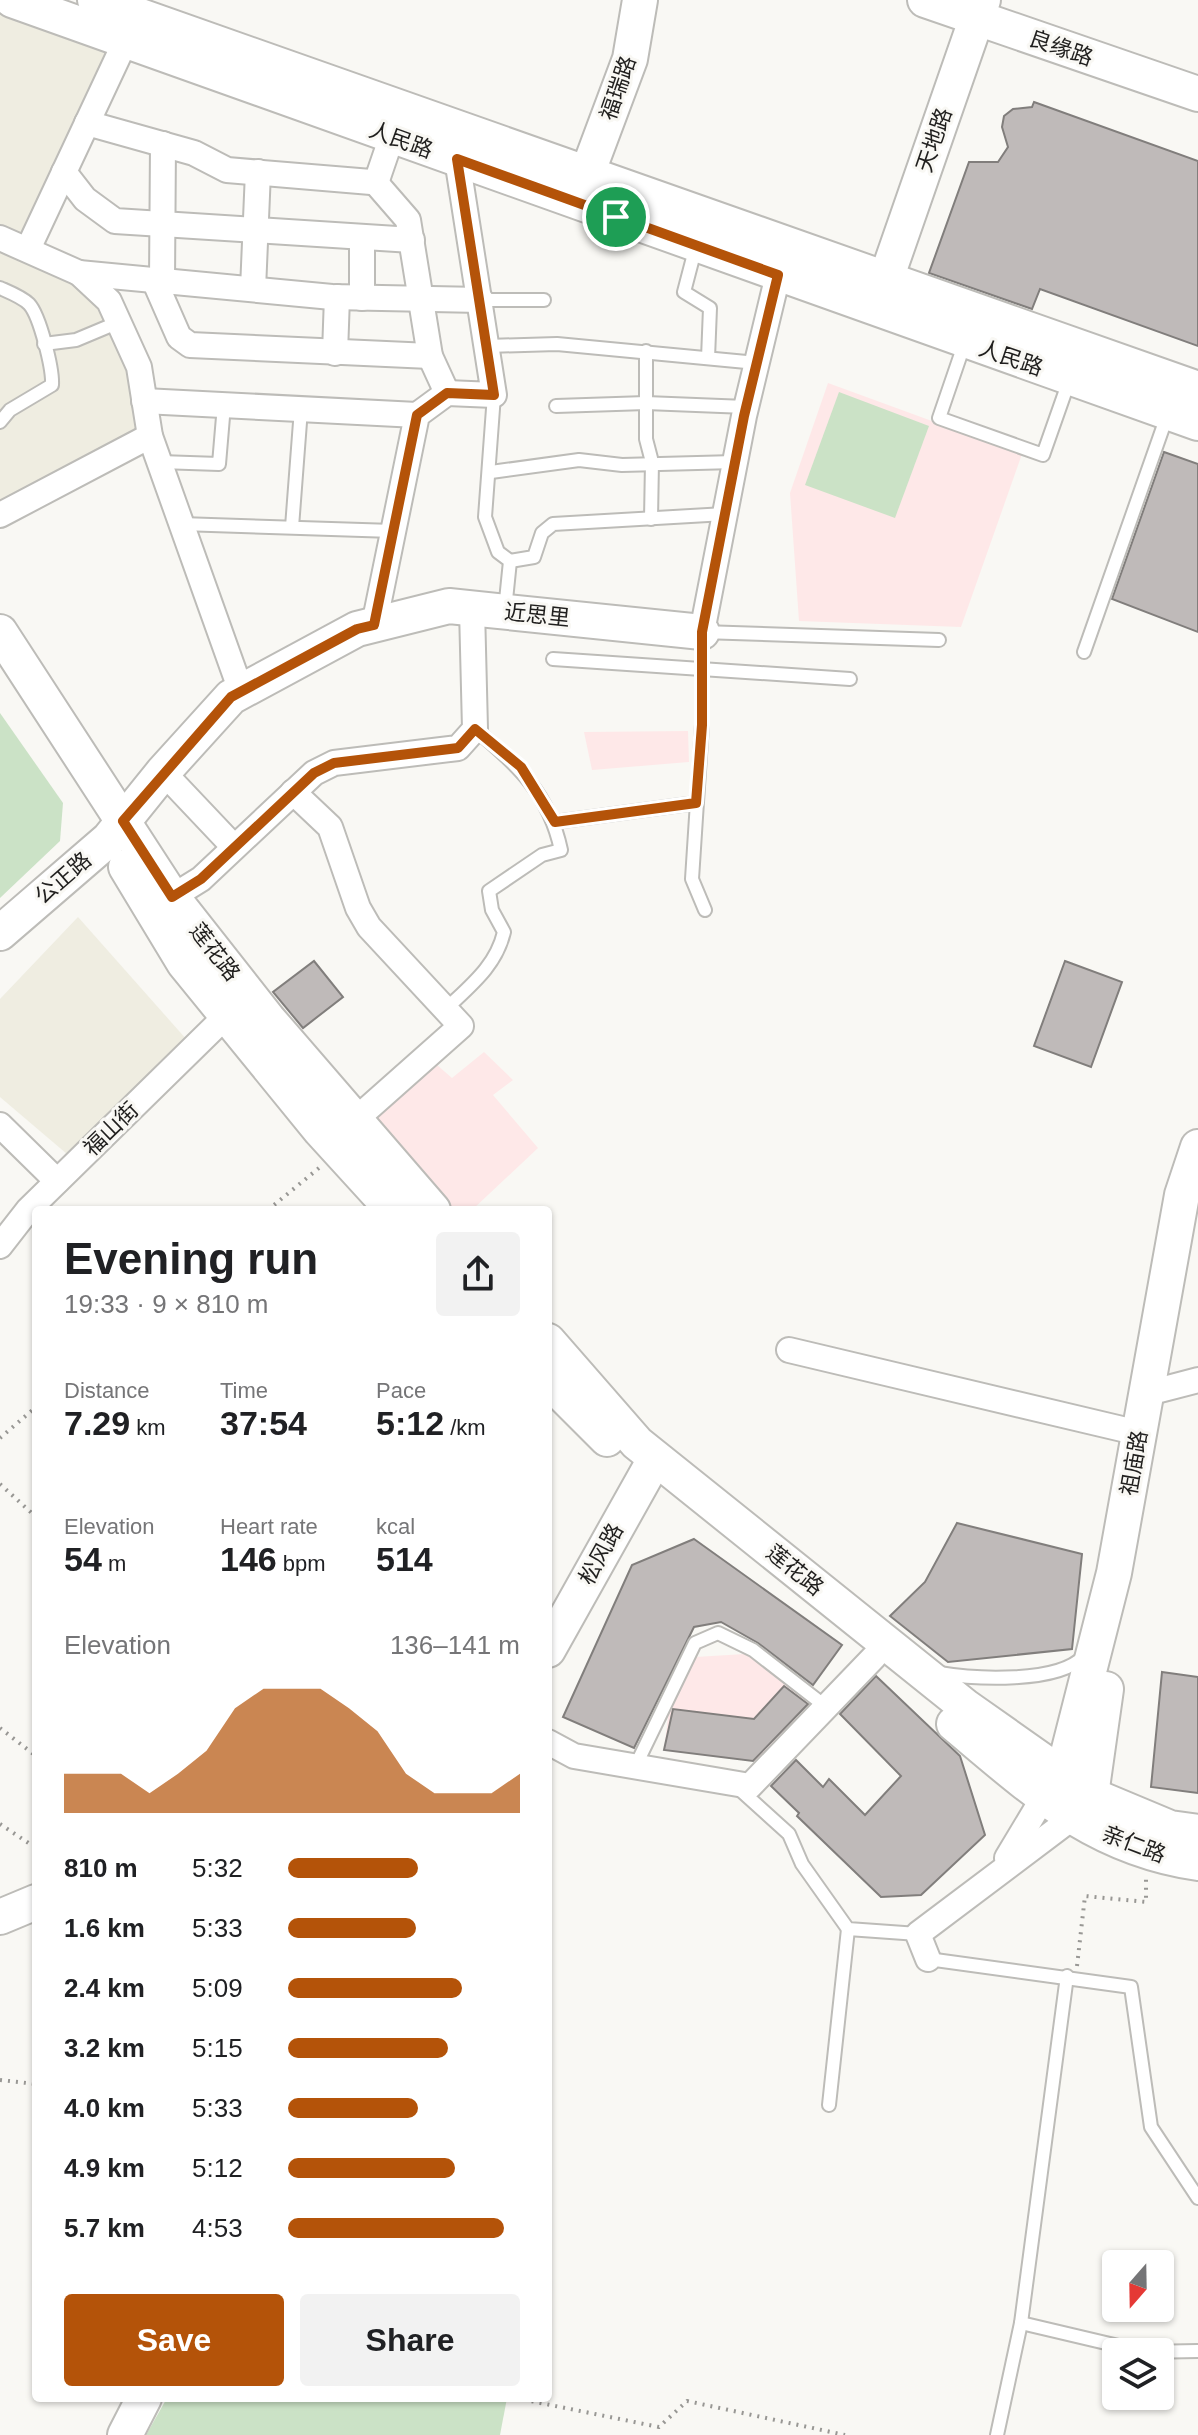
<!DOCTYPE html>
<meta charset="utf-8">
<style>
:root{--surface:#fff;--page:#f2f2f2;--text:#202124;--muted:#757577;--accent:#b45309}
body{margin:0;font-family:Arial,"Noto Sans SC",sans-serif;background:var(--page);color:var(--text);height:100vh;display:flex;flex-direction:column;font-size:30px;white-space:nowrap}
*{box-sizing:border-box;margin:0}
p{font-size:26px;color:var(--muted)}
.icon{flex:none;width:44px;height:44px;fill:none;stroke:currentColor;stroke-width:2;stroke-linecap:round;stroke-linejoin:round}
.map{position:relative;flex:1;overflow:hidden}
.side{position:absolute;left:32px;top:1206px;width:520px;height:1196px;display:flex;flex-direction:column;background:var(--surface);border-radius:8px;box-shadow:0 2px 6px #0004}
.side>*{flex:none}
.needle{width:52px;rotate:200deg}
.controls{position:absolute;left:1102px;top:2250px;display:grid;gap:16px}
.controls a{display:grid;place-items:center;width:72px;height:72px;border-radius:8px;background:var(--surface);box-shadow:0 2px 6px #0004;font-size:40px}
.pin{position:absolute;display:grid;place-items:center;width:68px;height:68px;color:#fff;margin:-34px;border:4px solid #fff;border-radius:50%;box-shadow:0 2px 8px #0007}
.round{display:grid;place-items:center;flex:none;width:84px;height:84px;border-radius:8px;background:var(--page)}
.head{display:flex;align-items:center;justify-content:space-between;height:136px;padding:0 32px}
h1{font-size:44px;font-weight:700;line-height:60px}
.figures{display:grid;grid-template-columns:repeat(3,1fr);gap:12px;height:136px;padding:8px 32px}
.figures div{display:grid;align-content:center}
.figures b{font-size:34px;font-weight:700}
.figures small{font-size:22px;font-weight:400}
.figures p{font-size:22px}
.chart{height:224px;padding:16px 32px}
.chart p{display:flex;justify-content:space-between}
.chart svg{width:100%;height:144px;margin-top:8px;fill:var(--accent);opacity:.7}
.primary-button{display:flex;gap:16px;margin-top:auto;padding:16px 32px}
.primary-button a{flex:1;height:92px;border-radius:8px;background:var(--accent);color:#fff;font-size:32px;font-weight:700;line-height:92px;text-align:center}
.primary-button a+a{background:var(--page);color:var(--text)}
ul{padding:0 32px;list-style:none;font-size:26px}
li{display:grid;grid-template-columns:128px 96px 1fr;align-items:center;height:60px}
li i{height:20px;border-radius:10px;background:var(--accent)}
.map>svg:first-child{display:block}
</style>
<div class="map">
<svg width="1198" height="2435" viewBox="0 0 1198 2435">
<rect width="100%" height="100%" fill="#f9f8f4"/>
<g fill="#efede1">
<polygon points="0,13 112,49 22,234 0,225"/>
<polygon points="0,245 63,271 107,313 128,364 142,429 0,503"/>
<polygon points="78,917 187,1040 67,1154 0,1097 0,999"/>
</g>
<g fill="#fee8e8">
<polygon points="828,383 1022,454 961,627 799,621 790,493"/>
<polygon points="688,731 689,762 592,770 584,732"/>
<polygon points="484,1052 513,1080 493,1095 538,1148 472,1210 449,1210 368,1118 429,1058 452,1078"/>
<polygon points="745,1654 789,1681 816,1704 763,1762 664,1750 669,1709 695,1657"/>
</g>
<g fill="#cbe2c6">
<polygon points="839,392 929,426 895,518 805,485"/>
<polygon points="0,713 63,803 60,841 0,898"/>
<polygon points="167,2398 507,2398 500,2435 146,2435"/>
</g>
<g fill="#bfbab9" stroke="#817e7c" stroke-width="2">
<polygon points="1034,102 1198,161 1198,346 1040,289 1032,309 929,273 969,162 998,162 1008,147 1002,127 1004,116 1013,109 1032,107"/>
<polygon points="1164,452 1198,464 1198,632 1112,599"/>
<polygon points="314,961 343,997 303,1028 273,992"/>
<polygon points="1065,961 1122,982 1091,1067 1034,1046"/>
<polygon points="957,1523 1082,1554 1072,1649 948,1662 890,1616 925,1582"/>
<polygon points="694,1539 842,1645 813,1685 758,1643 721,1622 694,1627 634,1748 563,1717 632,1565"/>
<polygon points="1162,1672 1198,1677 1198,1793 1151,1787"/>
<polygon points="876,1676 960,1756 985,1835 921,1895 881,1897 797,1816 799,1813 771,1786 796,1760 823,1787 829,1779 865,1815 901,1776 840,1714"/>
<polygon points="784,1686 808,1704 753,1761 664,1750 673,1709 754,1719"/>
</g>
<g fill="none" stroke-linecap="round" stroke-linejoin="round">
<g stroke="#bdbcb8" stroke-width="16">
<g id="lane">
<polyline points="696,246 684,292 710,308 708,358"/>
<path d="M 0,288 C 9,292 22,297 29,304 C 40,316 53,369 52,385 L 10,410 L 0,422"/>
<polyline points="481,300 544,300"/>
<polyline points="965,342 939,418 1043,455 1069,381"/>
<polyline points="44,344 76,340 119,322"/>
<polyline points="488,346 557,344 757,363"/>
<polyline points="646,351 646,439 652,462 651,519"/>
<polyline points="494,395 485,517 498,552 510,561 505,610"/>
<polyline points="556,406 646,403 746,407"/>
<polyline points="160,462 219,464 224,405"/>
<polyline points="491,472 579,460 622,465 735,462"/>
<polyline points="181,524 393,531"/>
<polyline points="292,527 301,409"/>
<polyline points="510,561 534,557 542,533 553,524 725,514"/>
<polyline points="1084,652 1167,416"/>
<polyline points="553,659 850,679"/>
<polyline points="555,822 696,803"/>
<polyline points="705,910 692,879 702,725 702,632 939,640"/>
<path d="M 446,1009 C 471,985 496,966 504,932 L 492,910 L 489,891 L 542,855 L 561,850 C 549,794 518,765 475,729"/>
<path d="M 939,1673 C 974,1679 1058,1684 1084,1656"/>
<polyline points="635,1767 695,1643 718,1633 753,1650 825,1706"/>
<polyline points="737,1787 789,1834 802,1864 848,1929 918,1934"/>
<polyline points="928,1959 1131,1987 1151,2127 1198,2198"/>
<polyline points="829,2105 848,1929"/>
<polyline points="1021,2323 1144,2352 1198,2351"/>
<polyline points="997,2435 1021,2323 1067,1976"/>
</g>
</g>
<g stroke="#bdbcb8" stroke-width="28">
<g id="street">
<polyline points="87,123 194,153 227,170 371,182 378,177 392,136"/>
<polyline points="64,172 85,199 115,221 412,240"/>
<polyline points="375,182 408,220 430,356 447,393"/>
<polyline points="362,237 362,298"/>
<polyline points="0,238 79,273 109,301 139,367 150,436 241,691"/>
<polyline points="28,249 126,40"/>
<polyline points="79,273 332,297 481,300"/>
<polyline points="154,280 179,337 190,345 430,356"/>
<polyline points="162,281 163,144"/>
<polyline points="253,289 258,172"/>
<polyline points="335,353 337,297"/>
<polyline points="144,401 417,415"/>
<polyline points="0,515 150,436"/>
<polyline points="374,625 417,415 447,393 494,395 457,159"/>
<polyline points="702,632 744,416 778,275"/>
<polyline points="163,772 234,847"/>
<polyline points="293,792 330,827 358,908 369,927 461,1026 355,1120"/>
<polyline points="172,897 201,879 314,773 334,763 458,748 475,729 472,609"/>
<polyline points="0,1125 57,1181"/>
<polyline points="0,1246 28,1210 226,1016"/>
<polyline points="789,1350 1139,1433"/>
<polyline points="1160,1390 1198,1380"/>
<polyline points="548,1742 574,1756 750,1786 874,1657"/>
<polyline points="1007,1858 1043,1798"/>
<polyline points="928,1959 918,1934 1072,1818"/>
</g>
</g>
<g stroke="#bdbcb8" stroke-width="38">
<g id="secondary">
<polyline points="12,0 1198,423"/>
<polyline points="95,0 1198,389"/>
<polyline points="925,0 1198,94"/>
<polyline points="587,174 630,59 640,0"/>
<polyline points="886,279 983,0"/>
<polyline points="0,632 172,897 268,1019 433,1210"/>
<polyline points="126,867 184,963 320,1130 393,1210"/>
<polyline points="0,933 109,839 163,772 231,697 357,629 449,606 702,632"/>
<polyline points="548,1341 637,1443 966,1707 1091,1795 1170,1828 1198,1832"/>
<polyline points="548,1380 607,1439"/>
<polyline points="548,1650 655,1459"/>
<path d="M 954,1724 C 1032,1789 1093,1848 1198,1863"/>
<polyline points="1050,1791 1062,1777 1114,1573 1182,1195 1198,1147"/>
<polyline points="1091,1795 1106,1689"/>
<polyline points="0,1917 36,1902"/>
<polyline points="125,2435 144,2398"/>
</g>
</g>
<g stroke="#989794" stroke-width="4" stroke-dasharray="2 6" stroke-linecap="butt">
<polyline points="268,1210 319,1168"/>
<polyline points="0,1438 36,1407"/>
<polyline points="0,1484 36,1517"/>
<polyline points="0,1728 36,1756"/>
<polyline points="0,1824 36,1848"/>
<polyline points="1077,1966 1085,1896 1146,1902 1146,1879"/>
<polyline points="0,2080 36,2084"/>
<polyline points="516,2398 659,2427 687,2401 845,2435"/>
</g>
<use href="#lane" stroke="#fff" stroke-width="12"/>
<use href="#street" stroke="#fff" stroke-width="24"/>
<use href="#secondary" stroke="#fff" stroke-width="34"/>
</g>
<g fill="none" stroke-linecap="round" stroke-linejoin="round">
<g stroke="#fff" stroke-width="16">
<polygon id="route" points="457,159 778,275 744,416 702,632 702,725 696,803 555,822 521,767 475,729 458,748 334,763 314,773 201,879 172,897 123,821 231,697 357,629 374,625 417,415 447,393 494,395"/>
</g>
<use href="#route" stroke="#b45309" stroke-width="10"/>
</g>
<g text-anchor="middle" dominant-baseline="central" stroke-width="6" stroke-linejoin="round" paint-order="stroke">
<g font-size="22" fill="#201f1e" stroke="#f9f8f4">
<text transform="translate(1061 48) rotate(19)">良缘路</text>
<text transform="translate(618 88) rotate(-71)">福瑞路</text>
<text transform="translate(401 140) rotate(20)">人民路</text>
<text transform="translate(934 140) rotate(-71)">天地路</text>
<text transform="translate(1011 358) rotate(19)">人民路</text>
<text transform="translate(537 615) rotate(6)">近思里</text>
<text transform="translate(63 878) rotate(-41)">公正路</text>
<text transform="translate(215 952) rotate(52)">莲花路</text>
<text transform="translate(111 1129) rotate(-44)">福山街</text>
<text transform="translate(1134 1463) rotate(-80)">祖庙路</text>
<text transform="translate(601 1554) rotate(-61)">松风路</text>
<text transform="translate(795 1570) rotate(39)">莲花路</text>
<text transform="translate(1134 1844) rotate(21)">亲仁路</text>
</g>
</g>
</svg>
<div class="controls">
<a><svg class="needle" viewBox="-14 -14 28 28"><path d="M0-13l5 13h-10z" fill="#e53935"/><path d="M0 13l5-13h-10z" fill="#757577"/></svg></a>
<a><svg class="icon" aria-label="layers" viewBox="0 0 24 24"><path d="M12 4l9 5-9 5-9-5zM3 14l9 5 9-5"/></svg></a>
</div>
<div class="pin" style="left:616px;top:217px;background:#1e9e55"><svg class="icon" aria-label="arrive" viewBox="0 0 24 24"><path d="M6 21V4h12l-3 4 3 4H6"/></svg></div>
<section class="side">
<div class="head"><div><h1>Evening run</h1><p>19:33 · 9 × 810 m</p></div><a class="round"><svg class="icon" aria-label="share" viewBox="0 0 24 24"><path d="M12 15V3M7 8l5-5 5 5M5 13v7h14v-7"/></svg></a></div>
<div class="figures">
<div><p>Distance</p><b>7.29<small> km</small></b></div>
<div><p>Time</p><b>37:54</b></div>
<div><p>Pace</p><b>5:12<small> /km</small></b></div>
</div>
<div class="figures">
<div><p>Elevation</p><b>54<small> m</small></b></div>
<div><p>Heart rate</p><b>146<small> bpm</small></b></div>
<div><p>kcal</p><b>514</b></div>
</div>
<div class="chart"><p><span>Elevation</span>136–141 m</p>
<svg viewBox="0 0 160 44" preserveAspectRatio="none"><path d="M0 44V32L10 32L20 32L30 38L40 32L50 25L60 12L70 6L80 6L90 6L100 12L110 19L120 32L130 38L140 38L150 38L160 32V44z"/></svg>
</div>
<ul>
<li><b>810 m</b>5:32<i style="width:56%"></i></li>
<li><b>1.6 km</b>5:33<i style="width:55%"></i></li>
<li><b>2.4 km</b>5:09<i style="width:75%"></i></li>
<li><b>3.2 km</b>5:15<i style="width:69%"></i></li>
<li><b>4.0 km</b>5:33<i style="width:56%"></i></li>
<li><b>4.9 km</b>5:12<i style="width:72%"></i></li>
<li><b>5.7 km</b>4:53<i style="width:93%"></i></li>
</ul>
<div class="primary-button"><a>Save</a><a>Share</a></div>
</section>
</div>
